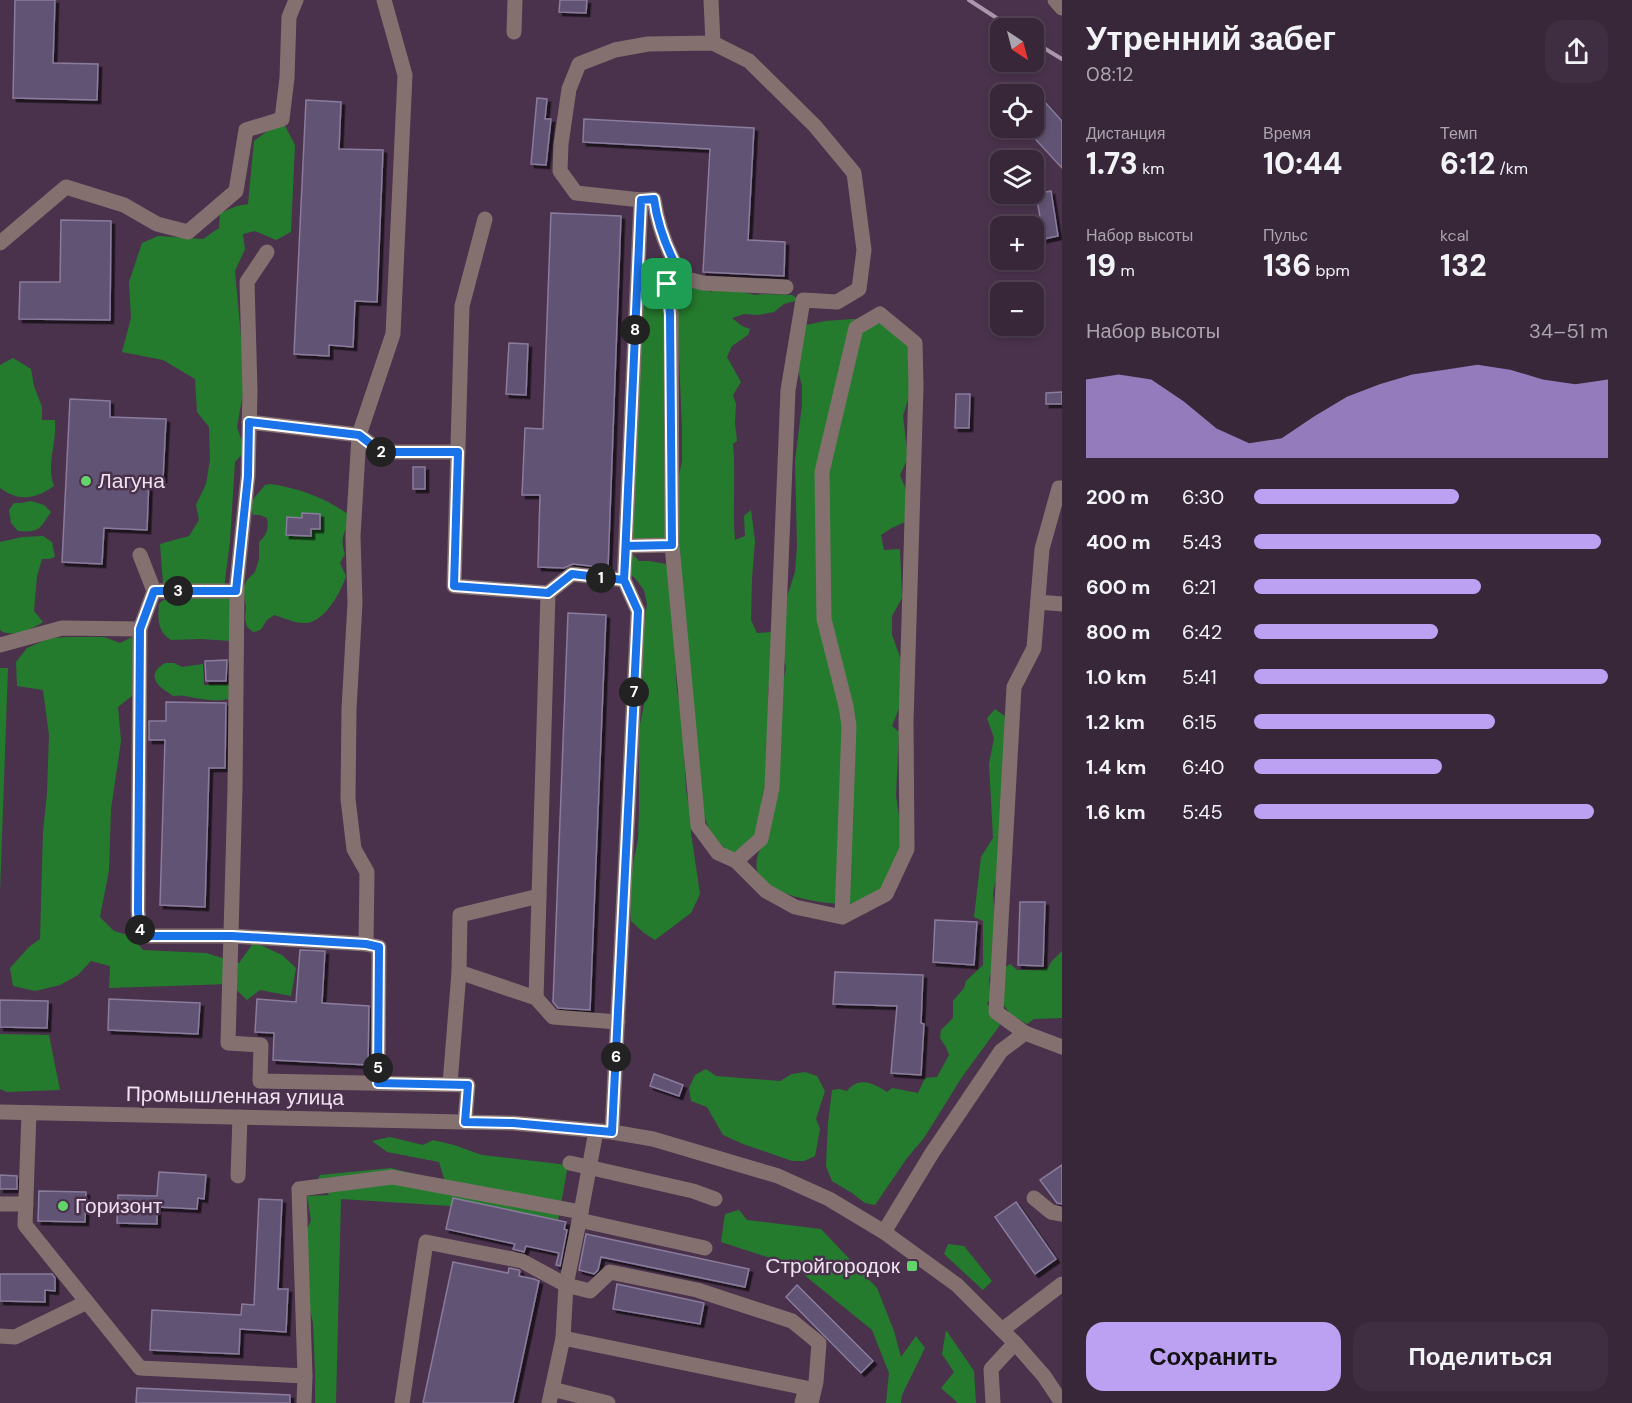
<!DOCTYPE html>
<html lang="ru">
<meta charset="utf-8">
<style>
:root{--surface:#382639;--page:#3f2e41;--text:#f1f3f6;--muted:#aba5ae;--line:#524353;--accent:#bca0f2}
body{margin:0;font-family:"DM Sans",sans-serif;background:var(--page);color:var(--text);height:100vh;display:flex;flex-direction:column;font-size:22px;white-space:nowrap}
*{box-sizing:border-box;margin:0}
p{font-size:20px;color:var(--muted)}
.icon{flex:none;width:33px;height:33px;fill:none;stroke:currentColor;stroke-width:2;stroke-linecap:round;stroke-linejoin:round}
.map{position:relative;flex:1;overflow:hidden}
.drawer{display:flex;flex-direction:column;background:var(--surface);width:570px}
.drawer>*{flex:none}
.needle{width:39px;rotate:144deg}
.fabs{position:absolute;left:990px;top:18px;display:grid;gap:12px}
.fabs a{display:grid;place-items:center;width:54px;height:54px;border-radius:12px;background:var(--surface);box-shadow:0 3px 9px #0003,0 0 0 2px var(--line);font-size:30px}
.pin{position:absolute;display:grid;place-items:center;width:51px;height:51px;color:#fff;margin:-26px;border-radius:12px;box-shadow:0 3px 9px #0006}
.km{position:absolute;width:30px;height:30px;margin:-15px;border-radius:50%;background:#222;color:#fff;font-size:16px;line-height:30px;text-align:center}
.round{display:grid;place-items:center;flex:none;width:63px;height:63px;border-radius:18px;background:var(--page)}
.headline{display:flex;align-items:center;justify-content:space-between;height:102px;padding:0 24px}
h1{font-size:33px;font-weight:800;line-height:45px}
.figures{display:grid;grid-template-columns:repeat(3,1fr);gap:9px;height:102px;padding:6px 24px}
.figures div{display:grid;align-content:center}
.figures b{font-size:30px;font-weight:800}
.figures small{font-size:16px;font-weight:400}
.figures p{font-size:16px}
.chart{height:168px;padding:12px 24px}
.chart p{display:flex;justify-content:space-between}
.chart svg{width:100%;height:108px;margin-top:6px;fill:var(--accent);opacity:.7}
.cta{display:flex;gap:12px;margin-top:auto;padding:12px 24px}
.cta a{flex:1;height:69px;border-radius:18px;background:var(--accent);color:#111;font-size:24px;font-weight:800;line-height:69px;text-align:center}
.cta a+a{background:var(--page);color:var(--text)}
ul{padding:0 24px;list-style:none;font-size:20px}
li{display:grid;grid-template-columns:96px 72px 1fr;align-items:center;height:45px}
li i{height:15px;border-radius:8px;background:var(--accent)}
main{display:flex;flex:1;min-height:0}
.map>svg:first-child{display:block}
</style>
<main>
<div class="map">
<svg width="1062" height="1403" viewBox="0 0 1062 1403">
<defs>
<filter id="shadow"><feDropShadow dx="3.5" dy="3.5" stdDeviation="0" flood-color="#0009"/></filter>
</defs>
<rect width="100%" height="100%" fill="#4a324c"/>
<g fill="#257b2d">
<polygon points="282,120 295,145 291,232 276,240 255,231 243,234 245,249 235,271 245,382 237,427 245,451 235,462 230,541 224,588 163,583 160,544 189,536 199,520 196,505 206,484 210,460 209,427 197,412 195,379 163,360 122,352 131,318 129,282 142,243 158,236 203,239 219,228 220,213 237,206 248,204 254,141"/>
<polygon points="645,265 668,267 673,282 670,539 630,539"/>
<path d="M 700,285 L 711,292 L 720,286 L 755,295 L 763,294 L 792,295 L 799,300 L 784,304 L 774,312 L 758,315 L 744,314 L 732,318 L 742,326 L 750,329 L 748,335 L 732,346 L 727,357 L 741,382 L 733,395 L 736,404 L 735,423 L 737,441 L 733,444 C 736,476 732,508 735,540 L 745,536 L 744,516 L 751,510 L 755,541 L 752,578 L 751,620 L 757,633 L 771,632 L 772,669 L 768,690 L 769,722 L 766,752 L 767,777 L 762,798 L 760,820 L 755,841 L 732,855 C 710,835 708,829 699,801 L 682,593 L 677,485 L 682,461 L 682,429 L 678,333 L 673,292 Z"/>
<path d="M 854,319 L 873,321 L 906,330 L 913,383 L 903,416 L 908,458 L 900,475 L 909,497 L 905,522 L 890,529 L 881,535 L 884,550 L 900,549 L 902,598 L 892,616 L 892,635 L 904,668 L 904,696 L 892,726 L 899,732 L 896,796 L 900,822 L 900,859 L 897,878 C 887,884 868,901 858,903 C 834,907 764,897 757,870 C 755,860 759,851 763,843 L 779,700 L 786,668 L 782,650 L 783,626 L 787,597 L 795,572 L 797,546 L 795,461 L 802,405 L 802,386 L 793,352 L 801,326 L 825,321 Z"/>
<path d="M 13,358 L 31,369 L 34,386 L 42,407 L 42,420 L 55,420 C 57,443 46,464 54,486 C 36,499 19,502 0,488 L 0,365 Z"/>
<path d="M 271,484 C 302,489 326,498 352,517 C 345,532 339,537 345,554 L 340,563 L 346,576 C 341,592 325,621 307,623 C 296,624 284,618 274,615 C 272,617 269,618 267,620 C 261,627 265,630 253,632 L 247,627 L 245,619 L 246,607 L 243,588 L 247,580 L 255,572 L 259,559 L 259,542 C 267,535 269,529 267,518 L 260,515 L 253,515 L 251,502 L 265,485 Z"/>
<path d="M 31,501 L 44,505 L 51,512 C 40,528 40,533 18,531 L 11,523 L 9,510 L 14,503 L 21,503 Z"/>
<path d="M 43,536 L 52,542 L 55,557 L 49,559 L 42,559 L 37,576 L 34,611 L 43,622 C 32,629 12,639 0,630 L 0,542 L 22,537 Z"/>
<polygon points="628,549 639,561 649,561 666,564 670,577 677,691 685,727 684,752 686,790 691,818 691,833 700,894 691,913 655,940 644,933 631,921 629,884 638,839 639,811 639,729 644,705 641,654 642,630 645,621 647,604 644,590 635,578 627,572"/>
<path d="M 228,597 L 233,608 L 231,641 L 201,639 L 171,640 C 157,631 158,619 159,604 L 162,601 L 169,598 Z"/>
<polygon points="69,637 104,637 120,643 132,637 138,659 141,689 118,707 121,741 111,809 109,870 100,917 114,931 131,936 143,950 206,953 239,963 254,942 282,955 296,968 291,996 260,990 247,1000 230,984 109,988 110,966 91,961 78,975 60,985 35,991 13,986 10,968 29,947 40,939 43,832 47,793 49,735 43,690 17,686 16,662 27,648 50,638"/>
<path d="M 166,663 L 174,663 L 182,667 L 203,664 L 204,685 L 232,684 L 233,698 C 223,701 212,701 202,699 C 192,698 184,694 173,696 C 168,692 160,688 157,683 C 151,674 158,666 166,663 Z"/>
<polygon points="0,668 8,668 0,892"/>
<path d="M 995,709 L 1016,724 L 1004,868 L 995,883 L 993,894 L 995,916 L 994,967 L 989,978 L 990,990 L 994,996 L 987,1003 L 1000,1025 L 962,1077 L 924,1138 L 907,1158 L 875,1205 L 865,1203 L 852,1193 L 832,1181 L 826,1166 L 828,1123 L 832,1090 L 839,1089 L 847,1091 C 859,1076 873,1083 887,1092 L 892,1088 L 918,1093 L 925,1078 L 937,1077 L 949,1055 L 946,1047 L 940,1038 L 941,1030 L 953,1018 L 953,1001 L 964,988 L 966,981 L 983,965 L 983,921 L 974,917 L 981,857 L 993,838 L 989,764 L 994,738 L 987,718 Z"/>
<polygon points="1062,951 1062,1018 1034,1019 1027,1024 1010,1014 1001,1001 1004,968 1010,964 1017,970 1037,970 1048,968 1051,962"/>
<polygon points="0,1034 49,1035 60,1090 7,1092 0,1089"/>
<polygon points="706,1069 716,1076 780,1081 792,1074 805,1072 817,1076 825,1091 816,1119 820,1129 815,1156 804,1161 792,1161 743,1144 723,1135 707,1107 691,1101 689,1088 695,1075"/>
<polygon points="390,1137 423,1145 433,1140 454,1145 482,1155 568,1165 558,1220 453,1198 451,1206 341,1199 336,1403 315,1403 315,1371 313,1323 305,1289 306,1232 311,1220 307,1196 329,1195 317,1181 320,1175 391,1168 445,1182 439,1162 387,1152 372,1141"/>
<polygon points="739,1210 747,1220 821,1229 877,1288 894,1331 901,1357 916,1336 925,1348 902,1395 901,1403 886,1403 889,1373 872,1330 792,1265 721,1242 725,1214"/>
<polygon points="948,1244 964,1246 992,1281 983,1290 944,1254"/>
<polygon points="946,1330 974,1371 976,1403 958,1403 941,1388 954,1372 942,1354"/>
</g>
<g fill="#615373" stroke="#8a7b9d" stroke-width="1.5" filter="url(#shadow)">
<polygon points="15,0 55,0 53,63 98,64 97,100 13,98"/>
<polygon points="560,0 587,0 586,13 559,12"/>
<polygon points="537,98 547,99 545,119 551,119 546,165 531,164"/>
<polygon points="306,100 341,102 339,149 383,150 377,302 355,301 353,347 329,345 329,356 294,354"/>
<polygon points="1043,100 1062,121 1062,168 1025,128 1034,128 1034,108"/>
<polygon points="584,119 754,128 748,240 785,242 784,276 703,272 710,149 583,142"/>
<polygon points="1051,191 1058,236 1044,239 1036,194"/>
<polygon points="551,213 621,216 608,568 573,564 564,568 538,567 540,495 522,495 525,428 543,429"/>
<polygon points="61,220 111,221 110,320 19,319 20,282 60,282"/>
<polygon points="509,343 528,344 526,395 506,394"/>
<polygon points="1062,392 1062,404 1046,404 1046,393"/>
<polygon points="956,394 970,394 969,428 955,428"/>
<polygon points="70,399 110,401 110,417 166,419 163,479 149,478 147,530 104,528 102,564 62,562"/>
<rect x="413" y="467" width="12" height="22"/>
<polygon points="302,513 320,514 320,529 311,529 311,536 286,535 287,517 302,518"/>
<polygon points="568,613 606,615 590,1010 558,1008 553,1002"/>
<polygon points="227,660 226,681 206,681 205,661"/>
<polygon points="166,702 226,703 225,768 209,768 205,907 160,905 165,740 149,740 149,721 166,721"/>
<polygon points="1020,902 1045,902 1043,966 1018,965"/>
<polygon points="935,920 977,922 974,965 933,962"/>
<polygon points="300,950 325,951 322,1003 369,1006 368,1065 273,1060 274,1033 255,1032 257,999 296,1002"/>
<polygon points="835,972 923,975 921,1023 924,1024 921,1075 891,1073 897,1006 833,1004"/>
<polygon points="109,999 200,1003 198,1034 108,1030"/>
<polygon points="0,1000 48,1001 47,1028 0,1027"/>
<polygon points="654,1074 683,1085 679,1096 650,1086"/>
<polygon points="1062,1165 1062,1204 1057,1203 1040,1180"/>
<polygon points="159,1172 206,1175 204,1199 198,1198 197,1209 157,1207 157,1224 117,1223 118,1195 157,1196"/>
<polygon points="0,1175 17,1176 17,1189 0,1189"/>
<polygon points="39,1191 86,1192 85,1222 38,1221"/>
<polygon points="453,1198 566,1222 564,1229 567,1230 560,1266 556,1265 559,1253 526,1246 524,1252 513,1249 515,1244 446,1229"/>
<polygon points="259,1199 282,1200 278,1289 288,1289 286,1332 240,1329 239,1354 150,1350 152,1310 241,1315 242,1304 254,1305"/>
<polygon points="1016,1202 1056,1259 1035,1274 995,1217"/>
<polygon points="586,1234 749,1269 745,1287 601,1257 598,1270 594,1274 579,1270"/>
<polygon points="453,1262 508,1273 509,1268 519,1270 520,1271 519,1276 534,1279 539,1281 513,1403 423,1403"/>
<polygon points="0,1274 52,1274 55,1278 55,1291 45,1290 45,1302 0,1301"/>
<polygon points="617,1284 704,1303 700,1324 613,1309"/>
<polygon points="797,1285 873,1361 861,1373 786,1297"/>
<polygon points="137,1388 290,1395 290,1403 136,1403"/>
</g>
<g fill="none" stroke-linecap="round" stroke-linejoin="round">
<g stroke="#84716f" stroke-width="15">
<polyline points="384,0 405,75 393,334 359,435 381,452 458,452"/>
<polyline points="711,0 713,43"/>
<polyline points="1055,0 1062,8"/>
<polyline points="514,32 515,0"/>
<polyline points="485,219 462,306 454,586 548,593 572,574 624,580 638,611 612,1132"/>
<polyline points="0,243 66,187 124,205 157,224 188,232 236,191 246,130 282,119 287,78 289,17 296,0"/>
<polyline points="249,422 359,435 353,536 355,603 349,709 348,799 354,849 367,872 366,944"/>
<polyline points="672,545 671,314 667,284 683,278"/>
<path d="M 626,546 L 672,545 L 698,826 L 718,853 L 736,861 L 761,839 L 772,788 L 788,390 L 803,300 L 837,302 L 859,289 L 864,250 L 854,173 L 815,126 L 749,61 L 713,43 L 648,44 L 615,50 L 579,64 L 569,89 L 561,144 L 560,171 L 576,193 L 641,200 L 654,199 C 658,228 668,253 683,278 L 703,283 L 786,287"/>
<polyline points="624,580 641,200"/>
<polyline points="237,586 235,788 228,1043 261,1045 260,1081 468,1085 465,1122"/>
<polyline points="154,591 236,591 248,476 250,391 247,282 267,252"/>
<polyline points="1038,602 1062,604"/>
<polyline points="140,629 138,911 140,936 232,936 366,944 379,947 378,1083"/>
<polyline points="0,645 62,628 140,629 154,591 140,555"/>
<polyline points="736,861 766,891 795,907 842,917 886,894 907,849 906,722 916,386 915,343 880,314 856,328 822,472 824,619 846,706 849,726 842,917"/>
<polyline points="459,972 536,998 553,1017 618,1022"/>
<polyline points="536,998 548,593"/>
<polyline points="1025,1033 996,1012 1014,687 1034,648 1042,549 1059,488 1062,488"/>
<polyline points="450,1084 459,972 460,915 539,896"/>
<polyline points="0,1112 513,1123 612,1132 653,1139 778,1176 829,1199 884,1232 957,1285 1015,1343 1044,1376 1062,1403"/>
<polyline points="29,1113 25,1225 140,1368 305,1376"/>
<polyline points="570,1163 693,1191 715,1199"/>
<polyline points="238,1176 240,1117"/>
<polyline points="1034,1198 1051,1212 1062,1214"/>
<polyline points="0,1204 26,1204"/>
<polyline points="581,1212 566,1285 590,1291 610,1272 697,1290 792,1321 819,1343 816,1382 811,1403"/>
<polyline points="579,1220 705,1248"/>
<polyline points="884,1232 932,1153 1001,1051 1025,1033 1062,1047"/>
<polyline points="1002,1330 1062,1284"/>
<polyline points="0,1336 15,1337 87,1302"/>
<polyline points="563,1338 806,1388 802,1403"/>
<polyline points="552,1389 608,1403"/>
<polyline points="304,1403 305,1376 299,1189 392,1177 581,1212 596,1131"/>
<polyline points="402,1403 426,1242 522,1261 566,1285 563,1338 549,1403"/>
<polyline points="993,1403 991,1369 1015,1343"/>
</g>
<g stroke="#aa97ab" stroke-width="4">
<polyline points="969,0 1012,28"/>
<polyline points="1034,42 1062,59"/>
</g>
</g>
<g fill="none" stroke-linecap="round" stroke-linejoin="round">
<g stroke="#fff" stroke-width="12">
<path id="route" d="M 667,284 L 670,314 L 672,545 L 626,546 L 624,580 L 572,574 L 548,593 L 454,586 L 458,452 L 381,452 L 359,435 L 249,422 L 248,476 L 236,591 L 154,591 L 140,629 L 138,911 L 140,936 L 232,936 L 366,944 L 379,947 L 378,1083 L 468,1085 L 465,1122 L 513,1123 L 612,1132 L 638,611 L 624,580 L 641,200 L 654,199 C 658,228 668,253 683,278 L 667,284"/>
</g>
<use href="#route" stroke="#1a73e8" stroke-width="8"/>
</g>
<g fill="#62d469" stroke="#4a324c" stroke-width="2">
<circle cx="86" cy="481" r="6"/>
<circle cx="63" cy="1206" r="6"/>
<rect x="906" y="1260" width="12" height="12" rx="3"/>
</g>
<g text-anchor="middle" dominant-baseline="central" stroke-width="5" stroke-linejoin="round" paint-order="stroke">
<g font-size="21" fill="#f1e2f2" stroke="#4a324c" text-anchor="start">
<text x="98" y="481">Лагуна</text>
<text x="75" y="1206">Горизонт</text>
<text x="900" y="1266" text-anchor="end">Стройгородок</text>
</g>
<g font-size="21" fill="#f1e2f2" stroke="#4a324c">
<text transform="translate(235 1096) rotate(1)">Промышленная улица</text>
</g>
</g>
</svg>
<div class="fabs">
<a><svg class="needle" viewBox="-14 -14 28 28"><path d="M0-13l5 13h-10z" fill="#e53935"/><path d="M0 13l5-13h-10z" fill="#aba5ae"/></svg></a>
<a><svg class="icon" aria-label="locate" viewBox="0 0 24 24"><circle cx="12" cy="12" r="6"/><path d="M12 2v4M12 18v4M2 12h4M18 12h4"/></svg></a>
<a><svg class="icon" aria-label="layers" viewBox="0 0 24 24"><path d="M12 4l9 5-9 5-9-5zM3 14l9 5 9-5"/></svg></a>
<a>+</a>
<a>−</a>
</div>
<div class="pin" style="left:667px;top:284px;background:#1e9e55"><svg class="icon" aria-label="arrive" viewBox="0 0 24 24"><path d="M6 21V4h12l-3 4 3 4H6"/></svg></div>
<b class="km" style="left:601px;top:578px">1</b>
<b class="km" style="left:381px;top:452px">2</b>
<b class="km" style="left:178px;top:591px">3</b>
<b class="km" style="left:140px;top:930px">4</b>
<b class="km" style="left:378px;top:1068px">5</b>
<b class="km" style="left:616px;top:1057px">6</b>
<b class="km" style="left:634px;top:692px">7</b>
<b class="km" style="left:635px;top:330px">8</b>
</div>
<section class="drawer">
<div class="headline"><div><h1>Утренний забег</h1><p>08:12</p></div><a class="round"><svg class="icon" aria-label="share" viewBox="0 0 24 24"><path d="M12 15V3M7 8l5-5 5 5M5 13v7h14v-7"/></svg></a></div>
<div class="figures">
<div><p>Дистанция</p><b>1.73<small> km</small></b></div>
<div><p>Время</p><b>10:44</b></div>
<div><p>Темп</p><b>6:12<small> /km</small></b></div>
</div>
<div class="figures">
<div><p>Набор высоты</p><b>19<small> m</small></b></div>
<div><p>Пульс</p><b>136<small> bpm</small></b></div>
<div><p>kcal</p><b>132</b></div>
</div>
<div class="chart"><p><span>Набор высоты</span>34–51 m</p>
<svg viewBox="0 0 160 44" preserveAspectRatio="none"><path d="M0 44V12L10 10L20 12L30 21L40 32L50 38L60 36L70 27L80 19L90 14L100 10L110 8L120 6L130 8L140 12L150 14L160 12V44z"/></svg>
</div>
<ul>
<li><b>200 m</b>6:30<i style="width:58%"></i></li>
<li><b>400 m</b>5:43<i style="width:98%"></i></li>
<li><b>600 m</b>6:21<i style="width:64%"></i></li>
<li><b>800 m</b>6:42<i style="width:52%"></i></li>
<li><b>1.0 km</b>5:41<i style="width:100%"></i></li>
<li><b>1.2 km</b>6:15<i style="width:68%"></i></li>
<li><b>1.4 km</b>6:40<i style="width:53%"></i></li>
<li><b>1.6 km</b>5:45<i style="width:96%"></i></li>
</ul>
<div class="cta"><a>Сохранить</a><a>Поделиться</a></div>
</section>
</main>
